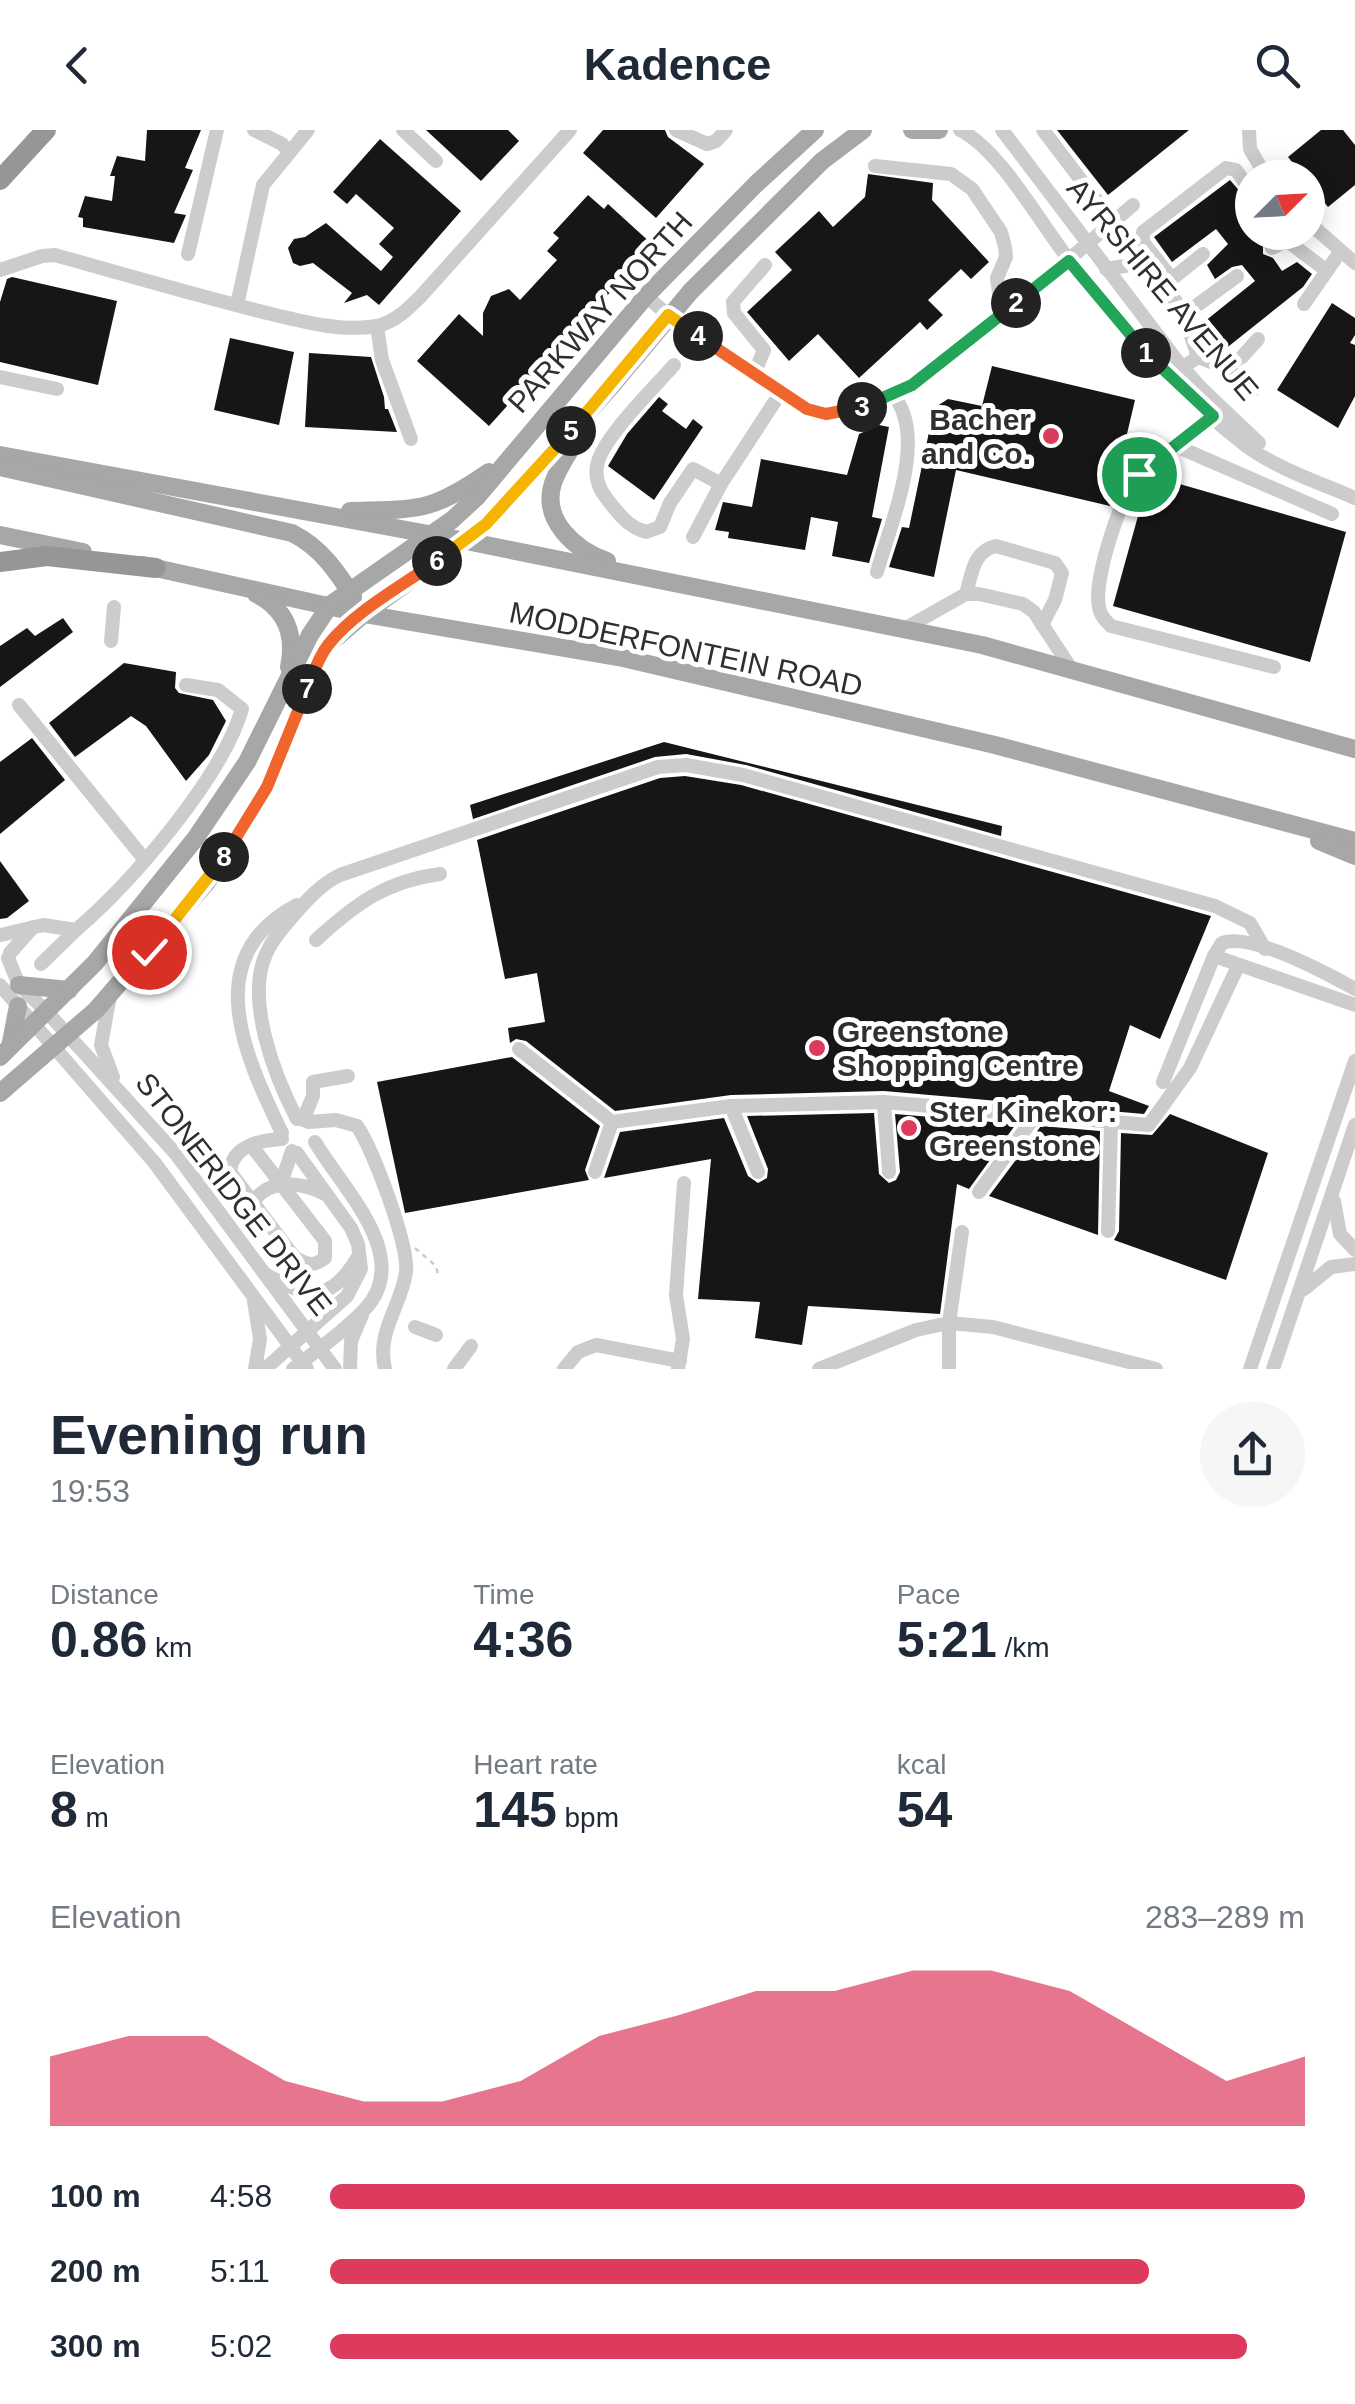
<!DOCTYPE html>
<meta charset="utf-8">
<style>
:root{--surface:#fff;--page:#f6f6f7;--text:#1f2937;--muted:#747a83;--accent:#dc3b5d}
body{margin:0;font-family:Helvetica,sans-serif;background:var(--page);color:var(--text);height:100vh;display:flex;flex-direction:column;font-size:38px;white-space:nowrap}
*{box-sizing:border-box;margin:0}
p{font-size:32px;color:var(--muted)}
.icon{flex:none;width:55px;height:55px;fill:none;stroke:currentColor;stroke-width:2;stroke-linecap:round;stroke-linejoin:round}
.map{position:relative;height:1239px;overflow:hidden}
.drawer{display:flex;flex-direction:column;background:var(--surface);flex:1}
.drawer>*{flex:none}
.needle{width:65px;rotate:66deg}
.fabs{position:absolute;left:1235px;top:30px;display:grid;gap:20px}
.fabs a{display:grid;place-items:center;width:90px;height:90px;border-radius:50%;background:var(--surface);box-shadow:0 5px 25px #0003;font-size:50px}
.pin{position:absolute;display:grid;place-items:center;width:85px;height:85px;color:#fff;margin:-42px;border:5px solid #fff;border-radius:50%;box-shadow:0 2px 10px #0007}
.km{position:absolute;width:50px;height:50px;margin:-25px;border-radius:50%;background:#222;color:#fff;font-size:28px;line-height:50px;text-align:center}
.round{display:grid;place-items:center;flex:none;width:105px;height:105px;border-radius:52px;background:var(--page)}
.summary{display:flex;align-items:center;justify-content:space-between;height:170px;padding:0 50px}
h1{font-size:55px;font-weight:800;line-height:75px}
.stats{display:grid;grid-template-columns:repeat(3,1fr);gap:15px;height:170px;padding:10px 50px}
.stats div{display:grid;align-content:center}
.stats b{font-size:50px;font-weight:800}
.stats small{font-size:28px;font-weight:400}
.stats p{font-size:28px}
.chart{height:280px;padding:20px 50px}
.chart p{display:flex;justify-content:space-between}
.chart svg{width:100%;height:180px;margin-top:10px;fill:var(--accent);opacity:.7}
ul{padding:0 50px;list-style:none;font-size:32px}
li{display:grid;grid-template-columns:160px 120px 1fr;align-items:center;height:75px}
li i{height:25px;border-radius:12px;background:var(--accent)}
header{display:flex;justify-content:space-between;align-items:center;height:130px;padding:0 50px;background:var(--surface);font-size:45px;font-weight:800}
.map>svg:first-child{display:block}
</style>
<header><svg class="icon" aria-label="back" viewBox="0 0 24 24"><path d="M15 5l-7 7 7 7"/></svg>Kadence<svg class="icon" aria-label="search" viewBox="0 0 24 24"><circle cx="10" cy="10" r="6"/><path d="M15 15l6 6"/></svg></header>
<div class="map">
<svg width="1355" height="1239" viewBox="0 0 1355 1239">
<rect width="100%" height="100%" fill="#fff"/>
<g fill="#161616">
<polygon points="147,0 201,0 185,38 193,40 174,83 186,85 174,113 83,97 83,88 78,87 85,66 112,71 115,46 110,46 117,26 145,31"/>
<polygon points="426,0 508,0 519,11 481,51"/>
<polygon points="603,0 665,0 668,7 704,34 656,88 583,23"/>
<polygon points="1057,0 1189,0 1108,65"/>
<polygon points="1321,0 1343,0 1355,15 1355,55 1328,77 1288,27"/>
<polygon points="380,9 461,81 379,175 367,165 344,173 352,163 313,133 300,136 293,133 288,118 294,109 305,107 326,93 381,141 393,127 379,114 394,98 356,64 347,74 333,62"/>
<polygon points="868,44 933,53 932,70 989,132 971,149 961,139 928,170 943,185 927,200 920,192 859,248 818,204 789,231 747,182 792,140 775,122 819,81 833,97 865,67"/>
<polygon points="1230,50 1249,72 1237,82 1252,102 1265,102 1268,108 1263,113 1263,124 1273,128 1282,141 1297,132 1312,144 1303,157 1219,224 1211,221 1199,196 1255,151 1242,135 1232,137 1215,149 1207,135 1228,114 1216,99 1172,132 1154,107"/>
<polygon points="588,65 604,79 608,74 653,115 489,296 417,231 459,184 483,206 483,183 491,166 509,159 520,170 557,130 547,121 559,108 553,103"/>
<polygon points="12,147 117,171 98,255 0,232 0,172 7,149"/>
<polygon points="1332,173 1355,188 1355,205 1350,213 1355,215 1355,266 1338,298 1277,260"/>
<polygon points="230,208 294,222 279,295 214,280"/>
<polygon points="309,223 371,227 384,267 385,279 388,279 397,302 305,297"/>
<polygon points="992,236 1135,270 1110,376 956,340 934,447 889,437 902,397 909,398 934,278 948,269 982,276"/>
<polygon points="659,267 668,274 662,281 686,299 693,289 703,297 654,370 608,336 627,304"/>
<polygon points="879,295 889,297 872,387 882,389 869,433 832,426 838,392 811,387 805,420 728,408 729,402 715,400 723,372 752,377 761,329 847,345 859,304"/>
<polygon points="1152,346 1346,402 1310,532 1113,476 1148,350"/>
<polygon points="63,488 73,502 0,557 0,516 27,498 35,506"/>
<polygon points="124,533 176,542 175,558 179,563 213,570 226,591 209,625 186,651 146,596 131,586 75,627 49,593"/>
<polygon points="32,608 65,650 0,704 0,632"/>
<polygon points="664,612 1002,696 1001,706 746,635 686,624 655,627 473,689 470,675"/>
<polygon points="685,646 741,655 1211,786 1160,909 1130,895 1109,961 1149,976 1144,984 884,961 731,965 615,981 526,911 516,909 510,913 508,898 545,892 537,843 505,849 477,710 660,648"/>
<polygon points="0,731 29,771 7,788 0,789"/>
<polygon points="512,927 600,996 585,1040 589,1050 405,1083 377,952"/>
<polygon points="874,983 879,1044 889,1053 896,1050 900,1042 895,984 1016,994 969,1059 957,1054 940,1184 808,1176 802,1215 755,1208 760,1172 698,1169 711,1029 604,1048 620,1002 724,988 748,1046 758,1053 767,1048 768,1039 747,986"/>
<polygon points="1170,984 1268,1023 1226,1150 1114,1110 1119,1101 1121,1003 1152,1005"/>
<polygon points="1041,996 1100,1001 1098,1105 989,1066"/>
</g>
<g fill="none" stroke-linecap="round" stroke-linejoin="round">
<polyline stroke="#ccc" stroke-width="2.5" stroke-dasharray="5 5" stroke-linecap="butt" points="415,1118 436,1136 439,1148"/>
<g stroke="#ccc" stroke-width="14">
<polyline points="254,0 282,14 289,22"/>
<polyline points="403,0 436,31"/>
<polyline points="676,0 707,14 716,11 726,0"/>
<path d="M 960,0 C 999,19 1039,91 1067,127 C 1118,196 1177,262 1245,315 C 1277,339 1318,352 1355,368"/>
<polyline points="1002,0 1178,232 1201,258 1259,313"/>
<polyline points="1043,0 1113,92"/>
<polyline points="1249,0 1250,19 1267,48"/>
<polyline points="875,36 951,44 972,59 1001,102 1005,117 1006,127 997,148 1002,185"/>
<polyline points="1308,92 1355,133"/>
<polyline points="1272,118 1284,112 1290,113 1327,141"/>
<polyline points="188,124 217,0"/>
<path d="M 1106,139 L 1131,135 C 1180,162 1181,177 1198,227 L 1183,237"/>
<path d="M 0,140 L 42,126 L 55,125 C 122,144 188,163 255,180 C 292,189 339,203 377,196 C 395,192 408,179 421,166 L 570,0"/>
<polyline points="1172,149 1143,112 1143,102 1226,38 1236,40 1252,62"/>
<polyline points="1168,152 1203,124"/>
<path d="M 646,166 L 668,185 L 797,273 C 828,290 861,280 892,266 C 920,253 943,231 967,212 C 1024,168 1078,122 1133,75"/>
<polyline points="1304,174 1340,122"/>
<polyline points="237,175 263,55 308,0"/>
<polyline points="1185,184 1237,146"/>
<polyline points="377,196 382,230 411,309"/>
<polyline points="1198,227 1224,237 1242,227 1258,209"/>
<path d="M 674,235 C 655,257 601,309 597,336 C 594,354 604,366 615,379 C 624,390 632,398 646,402 L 660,397 L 670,373 L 693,339 L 721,354"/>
<polyline points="1224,237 1254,259"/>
<polyline points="754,244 764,220 734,183 733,172 765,135"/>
<polyline points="0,247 57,259"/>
<path d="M 1213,286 C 1190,305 1159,322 1139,344 C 1121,364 1093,451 1099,477 C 1100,485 1105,490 1111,496 L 1274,537"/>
<polyline points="1176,316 1332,384"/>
<polyline points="693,407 721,354 781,262"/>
<path d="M 877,442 C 890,394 929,307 893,265"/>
<path d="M 966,464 C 972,444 973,421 996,416 L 1055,433 L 1062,443 L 1055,470 L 1042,495"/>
<polyline points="904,499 966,464 979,464 1023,474 1034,482 1072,540"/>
<polyline points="111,511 114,477"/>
<polyline points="19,575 145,730"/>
<path d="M 1,805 L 43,795 L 76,800 C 131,753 222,648 242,579 L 218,560 L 186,555"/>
<path d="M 316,810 C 356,773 387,751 440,744"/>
<polyline points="10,823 33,797"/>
<polyline points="1214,826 1355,875"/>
<polyline points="8,828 19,855 47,882 176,1024 335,1239"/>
<polyline points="41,834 76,800"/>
<polyline points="0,855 154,1032 307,1239"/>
<polyline points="110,866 101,915 113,947"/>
<polyline points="519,919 612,992 731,976 884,972 1149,995 1190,938 1238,836"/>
<path d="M 1163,952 L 1214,826 L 1222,813 C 1251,802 1328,844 1355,859"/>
<polyline points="884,972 889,1042"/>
<polyline points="731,976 758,1042"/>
<path d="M 297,989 C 275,947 245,870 266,824 C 272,809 283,798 293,786 C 307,770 321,754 340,745 L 658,637 L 686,635 L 743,645 L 1215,776 L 1250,793 L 1265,819"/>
<polyline points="303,990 313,966 313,952 348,946"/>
<path d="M 308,992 L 336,990 L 357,996 C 373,1019 409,1115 406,1142 C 401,1177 376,1202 385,1239"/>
<path d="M 282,1003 C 245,926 198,827 297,775"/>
<path d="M 251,1015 L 325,1111 L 325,1128 C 313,1137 308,1135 295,1128 L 230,1042 C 232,1016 260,1010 282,1009"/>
<polyline points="595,1042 612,992"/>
<polyline points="280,1056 292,1021"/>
<polyline points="979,1062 1035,986"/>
<path d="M 254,1071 C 271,1047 303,1053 325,1064"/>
<polyline points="1334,1071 1340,1104 1355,1120"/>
<polyline points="1108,1101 1111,994"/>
<path d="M 267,1145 C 311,1170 332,1172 359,1125"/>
<polyline points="1304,1159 1331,1137 1355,1134"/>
<polyline points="254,1171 260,1209 255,1239"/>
<polyline points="415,1197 436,1205"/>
<polyline points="265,1239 347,1166 361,1139 358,1114 351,1098 297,1023"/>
<path d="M 293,1239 C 317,1220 345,1201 366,1178 C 413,1126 342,1058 315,1012"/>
<polyline points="350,1239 351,1211 362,1185"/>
<polyline points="454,1239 471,1216"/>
<polyline points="564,1239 578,1222 596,1215 680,1231"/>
<polyline points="678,1239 683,1209 676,1165 684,1053"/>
<polyline points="819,1239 916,1200 949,1193 993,1197 1156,1239"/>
<polyline points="949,1239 949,1193 962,1102"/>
<polyline points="1250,1239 1355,931"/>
<polyline points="1273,1239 1355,995"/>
</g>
<g stroke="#a7a7a7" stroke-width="18">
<polyline points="912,0 939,0"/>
<path d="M 585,297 C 574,315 560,333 553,353 C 541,390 575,420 607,431"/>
<polyline points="0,325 466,411 982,515 1355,619"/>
<path d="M 0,337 L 292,403 C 320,417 337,441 353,467"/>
<path d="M 350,381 C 419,379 430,383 489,342"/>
<polyline points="0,405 83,422"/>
<polyline points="142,435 364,484 623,528 995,615 1355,711"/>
<path d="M 256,464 C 286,479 296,504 289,537"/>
<polyline points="1319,711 1355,726"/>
<polyline points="19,855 69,860"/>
<polyline points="10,917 18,876"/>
<polyline points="0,927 95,833 195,709 247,632 310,505 330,475 452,390 477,367 646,166 756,54 815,0"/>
<polyline points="0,963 96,880 207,752 267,657 315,538 328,515 364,484 486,395 609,259 691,161 822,31 863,0"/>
</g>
<g stroke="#969696" stroke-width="20">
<polyline points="0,50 46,0"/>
<polyline points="0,432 47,426 156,438"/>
</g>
</g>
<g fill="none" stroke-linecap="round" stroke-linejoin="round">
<g stroke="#fff" stroke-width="20">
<polyline id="split-1" points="1139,344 1213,286 1146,223"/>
</g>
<g stroke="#fff" stroke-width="20">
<polyline id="split-2" points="1016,173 1069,131 1146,223"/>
</g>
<g stroke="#fff" stroke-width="20">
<polyline id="split-3" points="862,277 912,255 1016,173"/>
</g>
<g stroke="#fff" stroke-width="20">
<polyline id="split-4" points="698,206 807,279 826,284 862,277"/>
</g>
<g stroke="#fff" stroke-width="20">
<polyline id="split-5" points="571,301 668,185 698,206"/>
</g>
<g stroke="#fff" stroke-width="20">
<polyline id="split-6" points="437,431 486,394 571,301"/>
</g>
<g stroke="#fff" stroke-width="20">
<path id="split-7" d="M 307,559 C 313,544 318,528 328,515 C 355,481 402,456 437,431"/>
</g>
<g stroke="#fff" stroke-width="20">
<polyline id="split-8" points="224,727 267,657 307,559"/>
</g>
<g stroke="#fff" stroke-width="20">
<polyline id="split-9" points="149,822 224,727"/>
</g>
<use href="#split-1" stroke="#22a559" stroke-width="12"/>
<use href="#split-2" stroke="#22a559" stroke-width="12"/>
<use href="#split-3" stroke="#22a559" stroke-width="12"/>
<use href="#split-4" stroke="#f0652b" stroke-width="12"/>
<use href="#split-5" stroke="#f5b400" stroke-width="12"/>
<use href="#split-6" stroke="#f5b400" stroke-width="12"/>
<use href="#split-7" stroke="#f0652b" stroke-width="12"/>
<use href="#split-8" stroke="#f0652b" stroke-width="12"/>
<use href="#split-9" stroke="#f5b400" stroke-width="12"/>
</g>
<g fill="#dc3b5d" stroke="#fff" stroke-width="4">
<circle cx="1051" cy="306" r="10"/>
<circle cx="817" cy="918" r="10"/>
<circle cx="909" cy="998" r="10"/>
</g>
<g text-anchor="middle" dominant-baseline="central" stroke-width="10" stroke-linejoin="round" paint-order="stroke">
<g font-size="30" fill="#2f2f2f" stroke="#fff">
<text transform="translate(1163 159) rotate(50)">AYRSHIRE AVENUE</text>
<text transform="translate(600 182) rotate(-48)">PARKWAY NORTH</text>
<text transform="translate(686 519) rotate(12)">MODDERFONTEIN ROAD</text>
<text transform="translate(234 1064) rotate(52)">STONERIDGE DRIVE</text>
</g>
<g font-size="30" font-weight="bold" fill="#2f2f2f" stroke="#fff" text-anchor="start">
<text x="1031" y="289" text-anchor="end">Bacher<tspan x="1031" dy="34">and Co.</tspan></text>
<text x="837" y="901">Greenstone<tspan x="837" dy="34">Shopping Centre</tspan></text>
<text x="929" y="981">Ster Kinekor:<tspan x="929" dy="34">Greenstone</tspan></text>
</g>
</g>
</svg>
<div class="fabs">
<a><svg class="needle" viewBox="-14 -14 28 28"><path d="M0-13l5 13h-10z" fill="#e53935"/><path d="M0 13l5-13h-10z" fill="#747a83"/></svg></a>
</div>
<div class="pin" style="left:1139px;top:344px;background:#1e9e55"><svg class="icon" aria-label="arrive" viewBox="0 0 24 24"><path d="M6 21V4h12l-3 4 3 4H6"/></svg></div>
<div class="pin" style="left:149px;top:822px;background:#d93025"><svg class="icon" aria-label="check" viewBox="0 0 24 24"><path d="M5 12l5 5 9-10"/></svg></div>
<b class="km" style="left:1146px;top:223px">1</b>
<b class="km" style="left:1016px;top:173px">2</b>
<b class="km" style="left:862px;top:277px">3</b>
<b class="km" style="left:698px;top:206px">4</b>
<b class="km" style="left:571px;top:301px">5</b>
<b class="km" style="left:437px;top:431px">6</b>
<b class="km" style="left:307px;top:559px">7</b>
<b class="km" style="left:224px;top:727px">8</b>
</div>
<section class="drawer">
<div class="summary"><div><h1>Evening run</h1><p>19:53</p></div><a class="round"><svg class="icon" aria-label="share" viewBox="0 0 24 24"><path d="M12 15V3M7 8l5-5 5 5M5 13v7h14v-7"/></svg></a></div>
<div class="stats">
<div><p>Distance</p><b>0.86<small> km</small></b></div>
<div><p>Time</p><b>4:36</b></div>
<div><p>Pace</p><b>5:21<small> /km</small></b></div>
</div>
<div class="stats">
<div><p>Elevation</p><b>8<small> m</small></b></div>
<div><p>Heart rate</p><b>145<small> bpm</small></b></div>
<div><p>kcal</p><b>54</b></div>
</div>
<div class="chart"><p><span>Elevation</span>283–289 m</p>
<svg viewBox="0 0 160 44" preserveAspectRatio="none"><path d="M0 44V27L10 22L20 22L30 33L40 38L50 38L60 33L70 22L80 17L90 11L100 11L110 6L120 6L130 11L140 22L150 33L160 27V44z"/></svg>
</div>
<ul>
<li><b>100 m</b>4:58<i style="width:100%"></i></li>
<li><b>200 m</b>5:11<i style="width:84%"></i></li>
<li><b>300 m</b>5:02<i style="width:94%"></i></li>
</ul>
</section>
